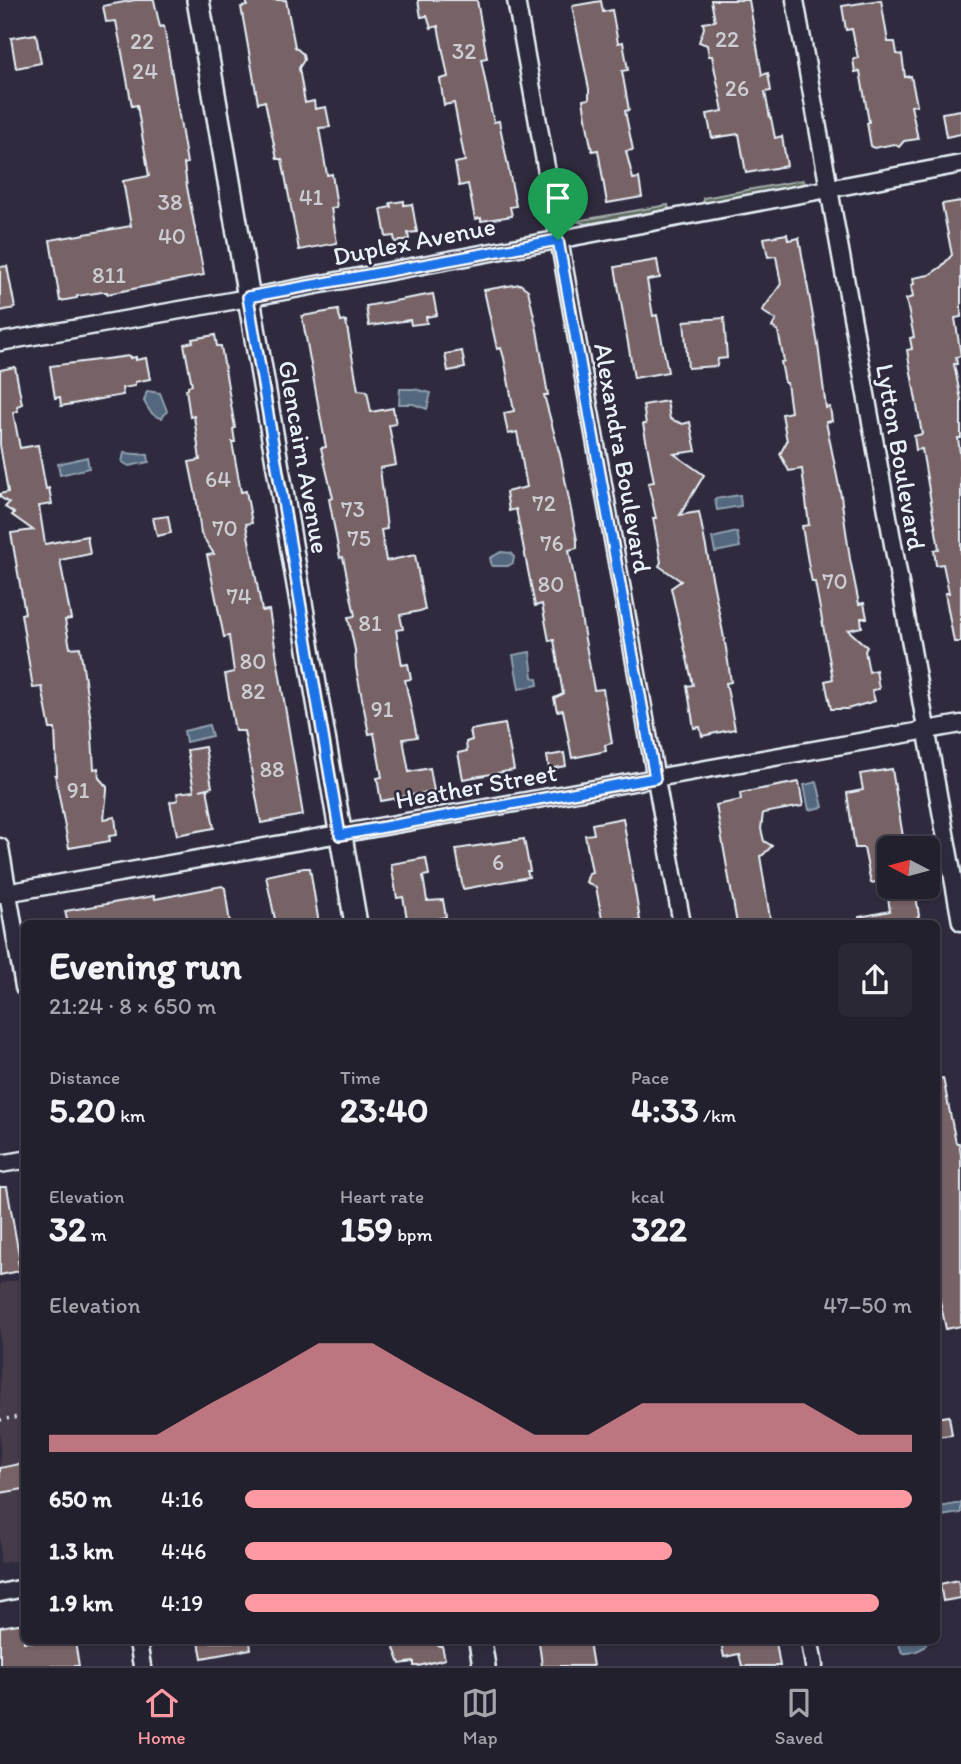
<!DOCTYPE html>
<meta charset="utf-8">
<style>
:root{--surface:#23202e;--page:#2b2836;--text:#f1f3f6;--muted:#a3a3aa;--line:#403e4a;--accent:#ff9aa2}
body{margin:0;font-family:Itim,sans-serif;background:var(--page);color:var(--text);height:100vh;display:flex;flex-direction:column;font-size:26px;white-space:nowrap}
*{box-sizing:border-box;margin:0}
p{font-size:23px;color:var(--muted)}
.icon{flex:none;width:38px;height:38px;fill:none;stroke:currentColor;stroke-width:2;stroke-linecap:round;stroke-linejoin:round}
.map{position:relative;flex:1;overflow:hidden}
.sheet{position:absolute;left:21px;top:920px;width:919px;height:724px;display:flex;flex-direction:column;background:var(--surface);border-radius:10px;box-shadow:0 2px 5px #0004,0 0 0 2px var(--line)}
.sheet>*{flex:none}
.needle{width:46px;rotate:276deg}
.controls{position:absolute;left:877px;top:836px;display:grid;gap:14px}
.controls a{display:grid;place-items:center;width:63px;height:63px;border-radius:10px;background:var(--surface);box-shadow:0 2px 5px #0004,0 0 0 2px var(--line);font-size:35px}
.pin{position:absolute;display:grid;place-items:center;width:60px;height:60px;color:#fff;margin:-72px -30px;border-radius:50% 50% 50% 0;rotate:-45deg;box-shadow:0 0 7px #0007}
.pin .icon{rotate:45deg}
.round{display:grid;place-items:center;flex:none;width:74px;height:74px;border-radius:10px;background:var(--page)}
.head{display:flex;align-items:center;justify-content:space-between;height:119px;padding:0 28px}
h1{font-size:38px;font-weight:800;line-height:52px}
.stats{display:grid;grid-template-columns:repeat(3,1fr);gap:10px;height:119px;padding:7px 28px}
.stats div{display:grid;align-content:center}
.stats b{font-size:35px;font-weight:800}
.stats small{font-size:19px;font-weight:400}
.stats p{font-size:19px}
.chart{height:196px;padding:14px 28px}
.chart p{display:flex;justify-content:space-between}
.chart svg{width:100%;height:126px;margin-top:7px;fill:var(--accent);opacity:.7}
ul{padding:0 28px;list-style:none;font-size:23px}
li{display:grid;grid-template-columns:112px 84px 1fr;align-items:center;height:52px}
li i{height:18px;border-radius:9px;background:var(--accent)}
.menu{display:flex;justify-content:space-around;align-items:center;height:98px;border-top:2px solid var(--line);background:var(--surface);font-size:19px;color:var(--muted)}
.menu a{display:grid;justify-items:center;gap:4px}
.menu .selected{color:var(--accent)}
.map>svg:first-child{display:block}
</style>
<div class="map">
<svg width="961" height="1666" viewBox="0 0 961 1666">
<rect width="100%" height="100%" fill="#2f2a3d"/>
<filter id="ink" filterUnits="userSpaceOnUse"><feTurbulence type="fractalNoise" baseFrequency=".0143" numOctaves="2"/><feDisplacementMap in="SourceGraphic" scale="14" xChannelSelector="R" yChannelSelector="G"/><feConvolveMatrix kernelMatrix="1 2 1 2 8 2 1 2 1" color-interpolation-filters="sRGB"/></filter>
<g filter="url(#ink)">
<polygon fill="#453b49" points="24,1279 24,1559 0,1563 0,1283"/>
<g fill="#5b675b" stroke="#a2acaa" stroke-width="2">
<polygon points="803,180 805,183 793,187 704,203 703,198"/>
<polygon points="668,205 669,209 586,224 576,221"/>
</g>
<g fill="#53687e" stroke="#8f9faf" stroke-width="2">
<polygon points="400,389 414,389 431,393 427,409 413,404 399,404"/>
<path d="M 147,391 L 160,393 L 167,411 L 162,418 C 152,417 148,409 144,401 Z"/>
<polygon points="124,453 148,455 149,462 129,466 122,462"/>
<polygon points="87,457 89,468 60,475 58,464"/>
<polygon points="740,495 741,506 717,510 715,499"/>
<polygon points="737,532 740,547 715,552 712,538"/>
<polygon points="501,552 511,553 514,557 513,563 508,566 492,566 490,558"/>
<polygon points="530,652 533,677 537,679 538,685 519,689 513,655"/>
<polygon points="209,725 212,736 186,742 184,731"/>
<polygon points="817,782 823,807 809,810 804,785"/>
<polygon points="961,1503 961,1513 940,1516 939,1507"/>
<path d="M 901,1642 L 927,1642 C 925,1650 910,1654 902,1653 L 899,1644 Z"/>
</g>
<g fill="#776265" stroke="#e8f1f8" stroke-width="2">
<polygon points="135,0 154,0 160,27 164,26 187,163 184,164 187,187 204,275 107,294 107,292 102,292 77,296 77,298 60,301 50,240 131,226 123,181 149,176 137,105 132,106 116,21 106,22 103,6"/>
<polygon points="247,0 286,0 295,47 303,54 304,60 299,68 305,103 314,101 315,109 326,107 330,127 319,128 327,175 332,174 337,207 331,208 337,243 299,250 282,159 277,159 265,101 258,103 241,7 247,6"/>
<polygon points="418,0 477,0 487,58 481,59 491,110 494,122 499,121 516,206 510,207 512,216 481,221 481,218 475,219 468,184 459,186 455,163 465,161 454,103 444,105 440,79 448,77 438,26 431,28 427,16 421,17"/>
<polygon points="711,0 749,0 762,75 768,73 771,91 765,92 770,118 771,118 775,138 782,136 787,166 746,173 739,134 712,138 707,114 723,111 712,56 709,56 707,45 699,42 704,28 703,23 715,21"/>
<polygon points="881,0 888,42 895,42 897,54 902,55 905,77 911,76 917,105 911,106 918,139 904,141 899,147 894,144 874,148 871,146 867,123 869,122 860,71 855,72 853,59 858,58 852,29 846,30 842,6"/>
<polygon points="601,1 603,12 612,10 618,43 623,42 628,70 622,71 629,110 625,111 633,150 626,151 633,179 639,178 642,197 607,203 598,150 592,151 589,136 583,100 589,99 589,89 572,6"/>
<polygon points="36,34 41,63 16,68 11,38"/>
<polygon points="961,110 961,134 946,137 942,113"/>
<polygon points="404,201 404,205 412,204 417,232 408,233 409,239 395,242 394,236 386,237 381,209 391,207 390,203"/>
<polygon points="961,201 961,317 955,318 961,356 956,357 957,364 954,364 961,400 961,438 958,438 961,461 961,642 954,642 945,593 949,593 943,564 936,565 934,550 939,549 922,449 916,450 914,436 922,434 907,350 912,349 910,338 914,337 906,299 913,297 911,285 914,284 913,278 929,275 941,267 952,255 942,204"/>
<polygon points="787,234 788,240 799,238 818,345 826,408 830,407 832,421 826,422 841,496 850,559 859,604 864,603 867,618 861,618 862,627 848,630 867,647 865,651 869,672 876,670 879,689 872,690 875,701 847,709 831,709 825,681 833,679 815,582 812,582 809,568 802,526 809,525 802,469 789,471 780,454 787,441 782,414 791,412 787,383 785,383 781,362 784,361 778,331 772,327 776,320 762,311 781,284 776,256 768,257 764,238"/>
<polygon points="657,260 660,278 647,280 653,316 657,315 668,372 634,378 615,267"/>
<polygon points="7,266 15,308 0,311 0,267"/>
<polygon points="520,284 528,290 537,330 548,395 544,395 561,459 577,540 577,548 569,550 594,690 603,689 612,743 605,745 606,751 572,758 563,710 557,711 554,698 563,694 554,640 549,641 542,604 535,606 516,509 509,511 506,492 527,487 517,432 508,434 504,413 514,411 504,358 501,348 497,349 484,290"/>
<polygon points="433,294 437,315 426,317 427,323 411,325 410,320 369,326 366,306"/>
<polygon points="338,310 341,322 346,321 358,390 367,391 371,412 393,408 396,424 389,425 396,465 380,468 387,529 381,530 386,561 415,555 425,610 400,615 403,629 396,630 402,665 408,664 411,679 405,680 417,737 403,739 409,772 430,768 434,791 381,801 377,778 382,777 374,733 369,734 356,668 355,650 348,617 355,616 343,557 340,558 329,499 333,498 321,448 326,447 302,316"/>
<polygon points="724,318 727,358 718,359 717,366 688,368 684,321"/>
<polygon points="215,335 217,346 221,346 235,428 233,429 235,442 232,442 241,492 246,491 252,523 246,524 262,611 269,610 303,815 261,823 244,731 235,731 225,674 234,672 229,636 224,637 207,555 214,554 201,534 196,496 189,462 200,460 194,416 190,417 186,389 188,389 188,386 192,385 184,344 193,342 192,339"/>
<polygon points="462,351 465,368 448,371 445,354"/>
<polygon points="130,356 130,358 136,357 136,360 146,358 150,379 135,382 135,386 122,388 123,395 61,406 60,397 55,398 50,366"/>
<polygon points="15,367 22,404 17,406 18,411 13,412 20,448 38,445 46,489 49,488 52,504 39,506 45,544 87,536 90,554 60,560 71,619 65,620 70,648 80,647 91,721 94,769 98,768 99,778 107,787 107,791 104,819 115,817 117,835 109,836 110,841 69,848 55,775 57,775 55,729 50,729 42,687 33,688 21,614 25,613 11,533 33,530 12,515 14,513 5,507 9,503 0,497 0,494 8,492 0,445 0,370"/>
<polygon points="667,401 670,419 683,424 690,422 696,451 674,454 704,475 680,515 699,512 726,648 731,682 726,683 735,729 702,736 700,727 694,728 687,686 693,685 671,588 681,581 659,566 661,562 653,518 656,518 648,483 654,482 643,424 646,424 643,405"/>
<polygon points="168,516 171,533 157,536 153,518"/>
<polygon points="505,724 514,770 463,779 458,753 467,751 466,742 472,740 470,730"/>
<polygon points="205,747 212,787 200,790 207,788 214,828 177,835 170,802 178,800 177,793 194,791 187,750"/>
<polygon points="564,753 566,766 549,769 547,756"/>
<polygon points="892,769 905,849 889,849 889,879 871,883 864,848 855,848 847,793 863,790 860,774"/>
<polygon points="799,782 803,806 763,813 761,829 764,841 772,846 763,855 760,856 771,924 737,924 716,805 741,800 740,793"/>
<polygon points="623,818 640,920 627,924 603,924 596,887 586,882 589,873 592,872 585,835 594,834 592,824"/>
<polygon points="524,839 530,871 527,871 529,877 463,889 456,849"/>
<polygon points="426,858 429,875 423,876 427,901 443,900 446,917 408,924 403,897 397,898 391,864"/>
<polygon points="304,868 310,868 319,924 276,924 266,876"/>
<polygon points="222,886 225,888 230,924 68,924 65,911 154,896 155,899"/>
<polygon points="913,893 916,895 919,916 917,918 900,924 859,924 859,917 890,911 888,898"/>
<polygon points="943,1078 956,1143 959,1143 961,1155 961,1326 946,1329 936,1282 936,1079"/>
<polygon points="0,1187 7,1187 20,1261 18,1261 20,1271 0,1275"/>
<polygon points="949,1416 952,1435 936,1437 936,1418"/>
<polygon points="24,1463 24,1489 0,1493 0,1468"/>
<polygon points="958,1580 961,1598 943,1601 940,1584"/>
<polygon points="24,1623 24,1642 75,1642 79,1666 0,1666 0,1627"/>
<polygon points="199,1642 250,1642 251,1649 202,1658"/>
<polygon points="405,1642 437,1642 438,1646 442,1646 445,1659 419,1666 414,1666 414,1662 400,1664 394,1648 399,1643"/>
<polygon points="539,1642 589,1642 593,1666 542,1666"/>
<polygon points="721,1642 776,1642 780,1666 742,1666 739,1654 724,1657"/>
</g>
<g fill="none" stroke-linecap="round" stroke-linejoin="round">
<g stroke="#e8f1f8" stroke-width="21">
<g id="minor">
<polyline points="516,0 682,924"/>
<polyline points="795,0 961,922"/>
<polyline points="0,342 231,301 961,164"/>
<polyline points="0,847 24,987"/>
<polyline points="0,894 961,724"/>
<polyline points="0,1164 24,1160"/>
<polyline points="0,1593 24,1588"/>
<polyline points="138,1642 142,1666"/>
<polyline points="810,1642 814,1666"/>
</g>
</g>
<g stroke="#e8f1f8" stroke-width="26">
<g id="tertiary">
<polyline points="198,0 356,924"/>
<polyline points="480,1642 484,1666"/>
</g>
</g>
<polyline stroke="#e8f1f8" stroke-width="3.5" stroke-dasharray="2 5" stroke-linecap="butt" points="0,1420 24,1416"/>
<use href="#minor" stroke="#2f2a3d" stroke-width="16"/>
<use href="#tertiary" stroke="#2f2a3d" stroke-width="21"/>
</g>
</g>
<g fill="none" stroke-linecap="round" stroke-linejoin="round" filter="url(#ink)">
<g stroke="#fff" stroke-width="14">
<polygon id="route" points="558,240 655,778 340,835 248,297"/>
</g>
<use href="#route" stroke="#1a73e8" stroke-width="9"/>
</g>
<g text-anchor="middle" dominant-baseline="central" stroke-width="5" stroke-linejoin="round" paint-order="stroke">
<g font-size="23" fill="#cccdd3">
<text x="727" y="39">22</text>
<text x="142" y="41">22</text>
<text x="464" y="51">32</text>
<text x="145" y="71">24</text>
<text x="737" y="88">26</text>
<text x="311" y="197">41</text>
<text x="170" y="202">38</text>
<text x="172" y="236">40</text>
<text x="109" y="275">811</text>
<text x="218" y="479">64</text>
<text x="544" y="503">72</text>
<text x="353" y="509">73</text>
<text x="225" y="528">70</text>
<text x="359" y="538">75</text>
<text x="552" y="543">76</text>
<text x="835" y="581">70</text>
<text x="551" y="584">80</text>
<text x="239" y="596">74</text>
<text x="370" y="623">81</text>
<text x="253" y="661">80</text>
<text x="253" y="691">82</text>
<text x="382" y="709">91</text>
<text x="272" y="769">88</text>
<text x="78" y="790">91</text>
<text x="498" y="862">6</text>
</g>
<g font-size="26" fill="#e8f1f8" stroke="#2f2a3d">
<text transform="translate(414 241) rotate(-11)">Duplex Avenue</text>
<text transform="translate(304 457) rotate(80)">Glencairn Avenue</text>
<text transform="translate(901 457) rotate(80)">Lytton Boulevard</text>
<text transform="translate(623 458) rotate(80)">Alexandra Boulevard</text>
<text transform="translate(476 786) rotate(-10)">Heather Street</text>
</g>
</g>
</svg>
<div class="controls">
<a><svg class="needle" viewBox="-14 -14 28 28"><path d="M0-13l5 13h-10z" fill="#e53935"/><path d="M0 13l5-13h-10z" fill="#a3a3aa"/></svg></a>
</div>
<div class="pin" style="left:558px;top:240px;background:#1e9e55"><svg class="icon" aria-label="arrive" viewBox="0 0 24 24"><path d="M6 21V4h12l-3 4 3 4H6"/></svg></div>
<section class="sheet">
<div class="head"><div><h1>Evening run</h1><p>21:24 · 8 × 650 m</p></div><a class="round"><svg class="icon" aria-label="share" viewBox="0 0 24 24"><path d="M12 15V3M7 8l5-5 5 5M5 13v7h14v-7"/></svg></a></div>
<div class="stats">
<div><p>Distance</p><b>5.20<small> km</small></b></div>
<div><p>Time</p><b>23:40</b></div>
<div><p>Pace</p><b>4:33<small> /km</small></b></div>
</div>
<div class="stats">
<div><p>Elevation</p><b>32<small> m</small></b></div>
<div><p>Heart rate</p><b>159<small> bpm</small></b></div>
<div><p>kcal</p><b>322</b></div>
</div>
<div class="chart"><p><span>Elevation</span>47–50 m</p>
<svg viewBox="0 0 160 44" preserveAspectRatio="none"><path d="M0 44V38L10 38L20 38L30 27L40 17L50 6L60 6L70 17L80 27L90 38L100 38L110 27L120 27L130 27L140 27L150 38L160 38V44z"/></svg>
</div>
<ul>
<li><b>650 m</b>4:16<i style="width:100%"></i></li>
<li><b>1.3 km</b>4:46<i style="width:64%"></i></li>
<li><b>1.9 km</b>4:19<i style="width:95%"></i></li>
</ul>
</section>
</div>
<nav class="menu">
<a class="selected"><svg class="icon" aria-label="home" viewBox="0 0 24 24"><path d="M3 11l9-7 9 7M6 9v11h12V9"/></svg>Home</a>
<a><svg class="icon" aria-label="map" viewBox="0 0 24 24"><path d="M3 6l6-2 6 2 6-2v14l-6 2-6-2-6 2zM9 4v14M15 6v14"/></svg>Map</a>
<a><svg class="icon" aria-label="saved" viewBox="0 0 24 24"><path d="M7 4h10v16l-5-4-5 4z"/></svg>Saved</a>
</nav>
